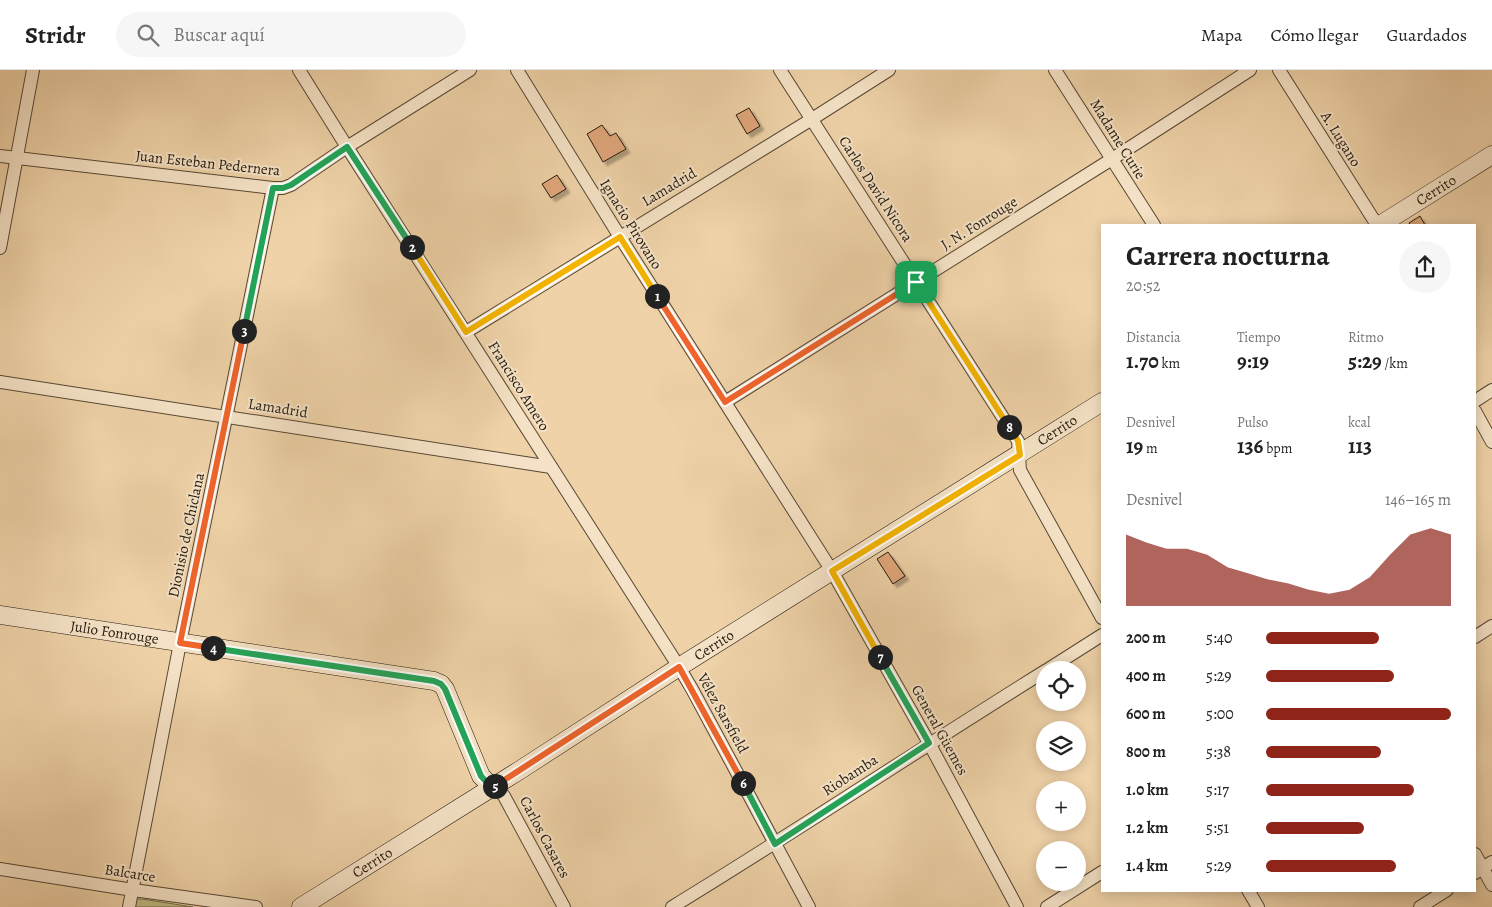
<!DOCTYPE html>
<html lang="es">
<meta charset="utf-8">
<style>
:root{--surface:#fff;--page:#f6f6f6;--text:#222;--muted:#767676;--line:#e0e0e0;--accent:#8f2418}
body{margin:0;font-family:Alegreya,serif;background:var(--page);color:var(--text);height:100vh;display:flex;flex-direction:column;font-size:19px;white-space:nowrap}
*{box-sizing:border-box;margin:0}
p{font-size:16px;color:var(--muted)}
.icon{flex:none;width:28px;height:28px;fill:none;stroke:currentColor;stroke-width:2;stroke-linecap:round;stroke-linejoin:round}
.map{position:relative;flex:1;overflow:hidden}
.side{position:absolute;left:1101px;top:154px;width:375px;height:668px;display:flex;flex-direction:column;background:var(--surface);border-radius:0px;box-shadow:0 2px 12px #0003}
.side>*{flex:none}
.controls{position:absolute;left:1036px;top:591px;display:grid;gap:10px}
.controls a{display:grid;place-items:center;width:50px;height:50px;border-radius:50%;background:var(--surface);box-shadow:0 2px 12px #0003;font-size:25px}
.pin{position:absolute;display:grid;place-items:center;width:42px;height:42px;color:#fff;margin:-21px;border-radius:10px;box-shadow:0 2px 8px #0006}
.km{position:absolute;width:25px;height:25px;margin:-12px;border-radius:50%;background:#222;color:#fff;font-size:14px;line-height:25px;text-align:center}
.round{display:grid;place-items:center;flex:none;width:52px;height:52px;border-radius:26px;background:var(--page)}
.headline{display:flex;align-items:center;justify-content:space-between;height:85px;padding:0 25px}
h1{font-size:28px;font-weight:700;line-height:38px}
.metrics{display:grid;grid-template-columns:repeat(3,1fr);gap:8px;height:85px;padding:5px 25px}
.metrics div{display:grid;align-content:center}
.metrics b{font-size:21px;font-weight:700}
.metrics small{font-size:14px;font-weight:400}
.metrics p{font-size:14px}
.chart{height:140px;padding:10px 25px}
.chart p{display:flex;justify-content:space-between}
.chart svg{width:100%;height:90px;margin-top:5px;fill:var(--accent);opacity:.7}
ul{padding:0 25px;list-style:none;font-size:16px}
li{display:grid;grid-template-columns:80px 60px 1fr;align-items:center;height:38px}
li i{height:12px;border-radius:6px;background:var(--accent)}
header{display:flex;align-items:center;gap:30px;box-sizing:border-box;height:70px;padding:0 25px;background:var(--surface);border-bottom:1px solid var(--line)}
header strong{font-size:24px}
nav{display:flex;gap:28px;margin-inline-start:auto;font-size:18px}
.search{width:350px;height:45px;background:var(--page);display:flex;align-items:center;gap:12px;box-sizing:border-box;padding:0 18px;border-radius:28px;color:var(--muted);font-size:19px}
.map>svg:first-child{display:block}
</style>
<header>
<strong>Stridr</strong>
<div class="search"><svg class="icon" aria-label="search" viewBox="0 0 24 24"><circle cx="10" cy="10" r="6"/><path d="M15 15l6 6"/></svg>Buscar aquí</div>
<nav><a>Mapa</a><a>Cómo llegar</a><a>Guardados</a></nav>
</header>
<div class="map">
<svg width="1492" height="837" viewBox="0 0 1492 837">
<defs>
<filter id="shadow"><feDropShadow dx="4" dy="4" stdDeviation="1" flood-color="#0004"/></filter>
</defs>
<rect width="100%" height="100%" fill="#efd2a8"/>
<filter id="stains"><feTurbulence type="fractalNoise" baseFrequency=".004" numOctaves="4"/><feColorMatrix values="0 0 0 0 .2 0 0 0 0 .09 0 0 0 0 .02 0 0 0 .5 -.17"/></filter>
<radialGradient id="worn" r=".72"><stop offset=".6" stop-color="#630" stop-opacity="0"/><stop offset="1" stop-color="#630" stop-opacity=".3"/></radialGradient>
<polygon fill="#bfba83" stroke="#726a48" points="137,829 142,829 193,837 133,837 133,833"/>
<g fill="#e0a67a" stroke="#241a0e" filter="url(#shadow)">
<polygon points="749,38 760,56 747,64 736,45"/>
<polygon points="602,55 610,66 616,63 626,79 603,92 587,64"/>
<polygon points="557,105 566,119 551,128 542,114"/>
<polygon points="1420,146 1425,155 1410,155 1409,153"/>
<polygon points="888,482 905,506 893,514 877,489"/>
</g>
<g fill="none" stroke-linecap="round" stroke-linejoin="round">
<g stroke="#574834" stroke-width="14">
<g id="street">
<polyline points="299,0 347,77 679,597 692,619 809,837"/>
<polyline points="517,0 620,167 832,501 929,673 1017,837"/>
<polyline points="780,0 1018,371 1020,400 1102,548"/>
<polyline points="1055,0 1154,155"/>
<polyline points="1279,0 1377,155"/>
<polyline points="0,86 273,118 283,118 291,115 347,77 470,0"/>
<polyline points="0,178 33,0"/>
<polyline points="466,262 812,49 889,0"/>
<polyline points="0,312 551,397"/>
<polyline points="1475,331 1492,320"/>
<polyline points="725,332 1112,89 1250,0"/>
<polyline points="1475,341 1492,372"/>
<polyline points="1475,567 1492,556"/>
<polyline points="1047,600 1102,565"/>
<polyline points="493,718 498,719 504,726 564,837"/>
<polyline points="1475,784 1492,815"/>
<polyline points="0,799 133,820 256,837"/>
<polyline points="1475,803 1492,792"/>
<polyline points="1248,820 1258,837"/>
<polyline points="129,837 180,573 273,118"/>
<path d="M 672,837 C 798,760 920,679 1045,601"/>
<polyline points="1047,837 1102,802"/>
<polyline points="1420,837 1447,820"/>
</g>
</g>
<g stroke="#241a0e" stroke-width="19">
<g id="secondary">
<path id="s1" d="M 1380,155 L 1492,85"/>
<path id="s2" d="M 0,545 L 434,611 L 441,614 L 445,619 L 481,706 L 493,718"/>
<path id="s3" d="M 301,837 L 520,700 L 679,597 L 832,501 L 1102,332"/>
</g>
</g>
<use href="#street" stroke="#f5e2c6" stroke-width="12"/>
<use href="#secondary" stroke="#f5e2c6" stroke-width="18"/>
</g>
<g fill="none" stroke-linecap="round" stroke-linejoin="round">
<g stroke="#fff" stroke-width="10">
<polyline id="split-1" points="657,226 725,332 916,212"/>
</g>
<g stroke="#fff" stroke-width="10">
<polyline id="split-2" points="412,177 466,262 620,167 657,226"/>
</g>
<g stroke="#fff" stroke-width="10">
<polyline id="split-3" points="244,261 273,118 283,118 291,115 347,77 412,177"/>
</g>
<g stroke="#fff" stroke-width="10">
<polyline id="split-4" points="213,578 180,573 244,261"/>
</g>
<g stroke="#fff" stroke-width="10">
<polyline id="split-5" points="213,578 434,611 441,614 445,619 481,706 492,718 495,716"/>
</g>
<g stroke="#fff" stroke-width="10">
<polyline id="split-6" points="495,716 679,597 743,713"/>
</g>
<g stroke="#fff" stroke-width="10">
<polyline id="split-7" points="743,713 775,774 929,673 880,587"/>
</g>
<g stroke="#fff" stroke-width="10">
<polyline id="split-8" points="880,587 832,501 1020,385 1018,371 1009,357"/>
</g>
<g stroke="#fff" stroke-width="10">
<polyline id="split-9" points="916,212 1009,357"/>
</g>
<use href="#split-1" stroke="#f0652b" stroke-width="6"/>
<use href="#split-2" stroke="#f5b400" stroke-width="6"/>
<use href="#split-3" stroke="#22a559" stroke-width="6"/>
<use href="#split-4" stroke="#f0652b" stroke-width="6"/>
<use href="#split-5" stroke="#22a559" stroke-width="6"/>
<use href="#split-6" stroke="#f0652b" stroke-width="6"/>
<use href="#split-7" stroke="#22a559" stroke-width="6"/>
<use href="#split-8" stroke="#f5b400" stroke-width="6"/>
<use href="#split-9" stroke="#f5b400" stroke-width="6"/>
</g>
<g text-anchor="middle" dominant-baseline="central" stroke-width="4" stroke-linejoin="round" paint-order="stroke">
<g font-size="15" fill="#241a0e" stroke="#f5e2c6">
<text transform="translate(1118 69) rotate(58)">Madame Curie</text>
<text transform="translate(1341 69) rotate(58)">A. Lugano</text>
<text transform="translate(208 93) rotate(6)">Juan Esteban Pedernera</text>
<text transform="translate(669 117) rotate(-31)">Lamadrid</text>
<text transform="translate(876 119) rotate(57)">Carlos David Nicora</text>
<text stroke="none"><textPath href="#s1" startOffset="66">Cerrito</textPath></text>
<text transform="translate(979 153) rotate(-32)">J. N. Fonrouge</text>
<text transform="translate(631 154) rotate(58)">Ignacio Pirovano</text>
<text transform="translate(519 316) rotate(58)">Francisco Amero</text>
<text transform="translate(278 338) rotate(9)">Lamadrid</text>
<text stroke="none"><textPath href="#s3" startOffset="894">Cerrito</textPath></text>
<text transform="translate(186 465) rotate(-78)">Dionisio de Chiclana</text>
<text stroke="none"><textPath href="#s2" startOffset="116">Julio Fonrouge</textPath></text>
<text stroke="none"><textPath href="#s3" startOffset="489">Cerrito</textPath></text>
<text transform="translate(723 643) rotate(61)">Vélez Sarsfield</text>
<text transform="translate(940 660) rotate(61)">General Güemes</text>
<text transform="translate(850 705) rotate(-33)">Riobamba</text>
<text transform="translate(545 767) rotate(62)">Carlos Casares</text>
<text stroke="none"><textPath href="#s3" startOffset="84">Cerrito</textPath></text>
<text transform="translate(130 803) rotate(9)">Balcarce</text>
</g>
</g>
<rect width="100%" height="100%" filter="url(#stains)"/>
<rect width="100%" height="100%" fill="url(#worn)"/>
</svg>
<div class="controls">
<a><svg class="icon" aria-label="locate" viewBox="0 0 24 24"><circle cx="12" cy="12" r="6"/><path d="M12 2v4M12 18v4M2 12h4M18 12h4"/></svg></a>
<a><svg class="icon" aria-label="layers" viewBox="0 0 24 24"><path d="M12 4l9 5-9 5-9-5zM3 14l9 5 9-5"/></svg></a>
<a>+</a>
<a>−</a>
</div>
<div class="pin" style="left:916px;top:212px;background:#1e9e55"><svg class="icon" aria-label="arrive" viewBox="0 0 24 24"><path d="M6 21V4h12l-3 4 3 4H6"/></svg></div>
<b class="km" style="left:657px;top:226px">1</b>
<b class="km" style="left:412px;top:177px">2</b>
<b class="km" style="left:244px;top:261px">3</b>
<b class="km" style="left:213px;top:578px">4</b>
<b class="km" style="left:495px;top:716px">5</b>
<b class="km" style="left:743px;top:713px">6</b>
<b class="km" style="left:880px;top:587px">7</b>
<b class="km" style="left:1009px;top:357px">8</b>
<section class="side">
<div class="headline"><div><h1>Carrera nocturna</h1><p>20:52</p></div><a class="round"><svg class="icon" aria-label="share" viewBox="0 0 24 24"><path d="M12 15V3M7 8l5-5 5 5M5 13v7h14v-7"/></svg></a></div>
<div class="metrics">
<div><p>Distancia</p><b>1.70<small> km</small></b></div>
<div><p>Tiempo</p><b>9:19</b></div>
<div><p>Ritmo</p><b>5:29<small> /km</small></b></div>
</div>
<div class="metrics">
<div><p>Desnivel</p><b>19<small> m</small></b></div>
<div><p>Pulso</p><b>136<small> bpm</small></b></div>
<div><p>kcal</p><b>113</b></div>
</div>
<div class="chart"><p><span>Desnivel</span>146–165 m</p>
<svg viewBox="0 0 160 44" preserveAspectRatio="none"><path d="M0 44V9L10 13L20 16L30 16L40 19L50 25L60 28L70 31L80 33L90 36L100 38L110 36L120 30L130 19L140 9L150 6L160 9V44z"/></svg>
</div>
<ul>
<li><b>200 m</b>5:40<i style="width:61%"></i></li>
<li><b>400 m</b>5:29<i style="width:69%"></i></li>
<li><b>600 m</b>5:00<i style="width:100%"></i></li>
<li><b>800 m</b>5:38<i style="width:62%"></i></li>
<li><b>1.0 km</b>5:17<i style="width:80%"></i></li>
<li><b>1.2 km</b>5:51<i style="width:53%"></i></li>
<li><b>1.4 km</b>5:29<i style="width:70%"></i></li>
</ul>
</section>
</div>
